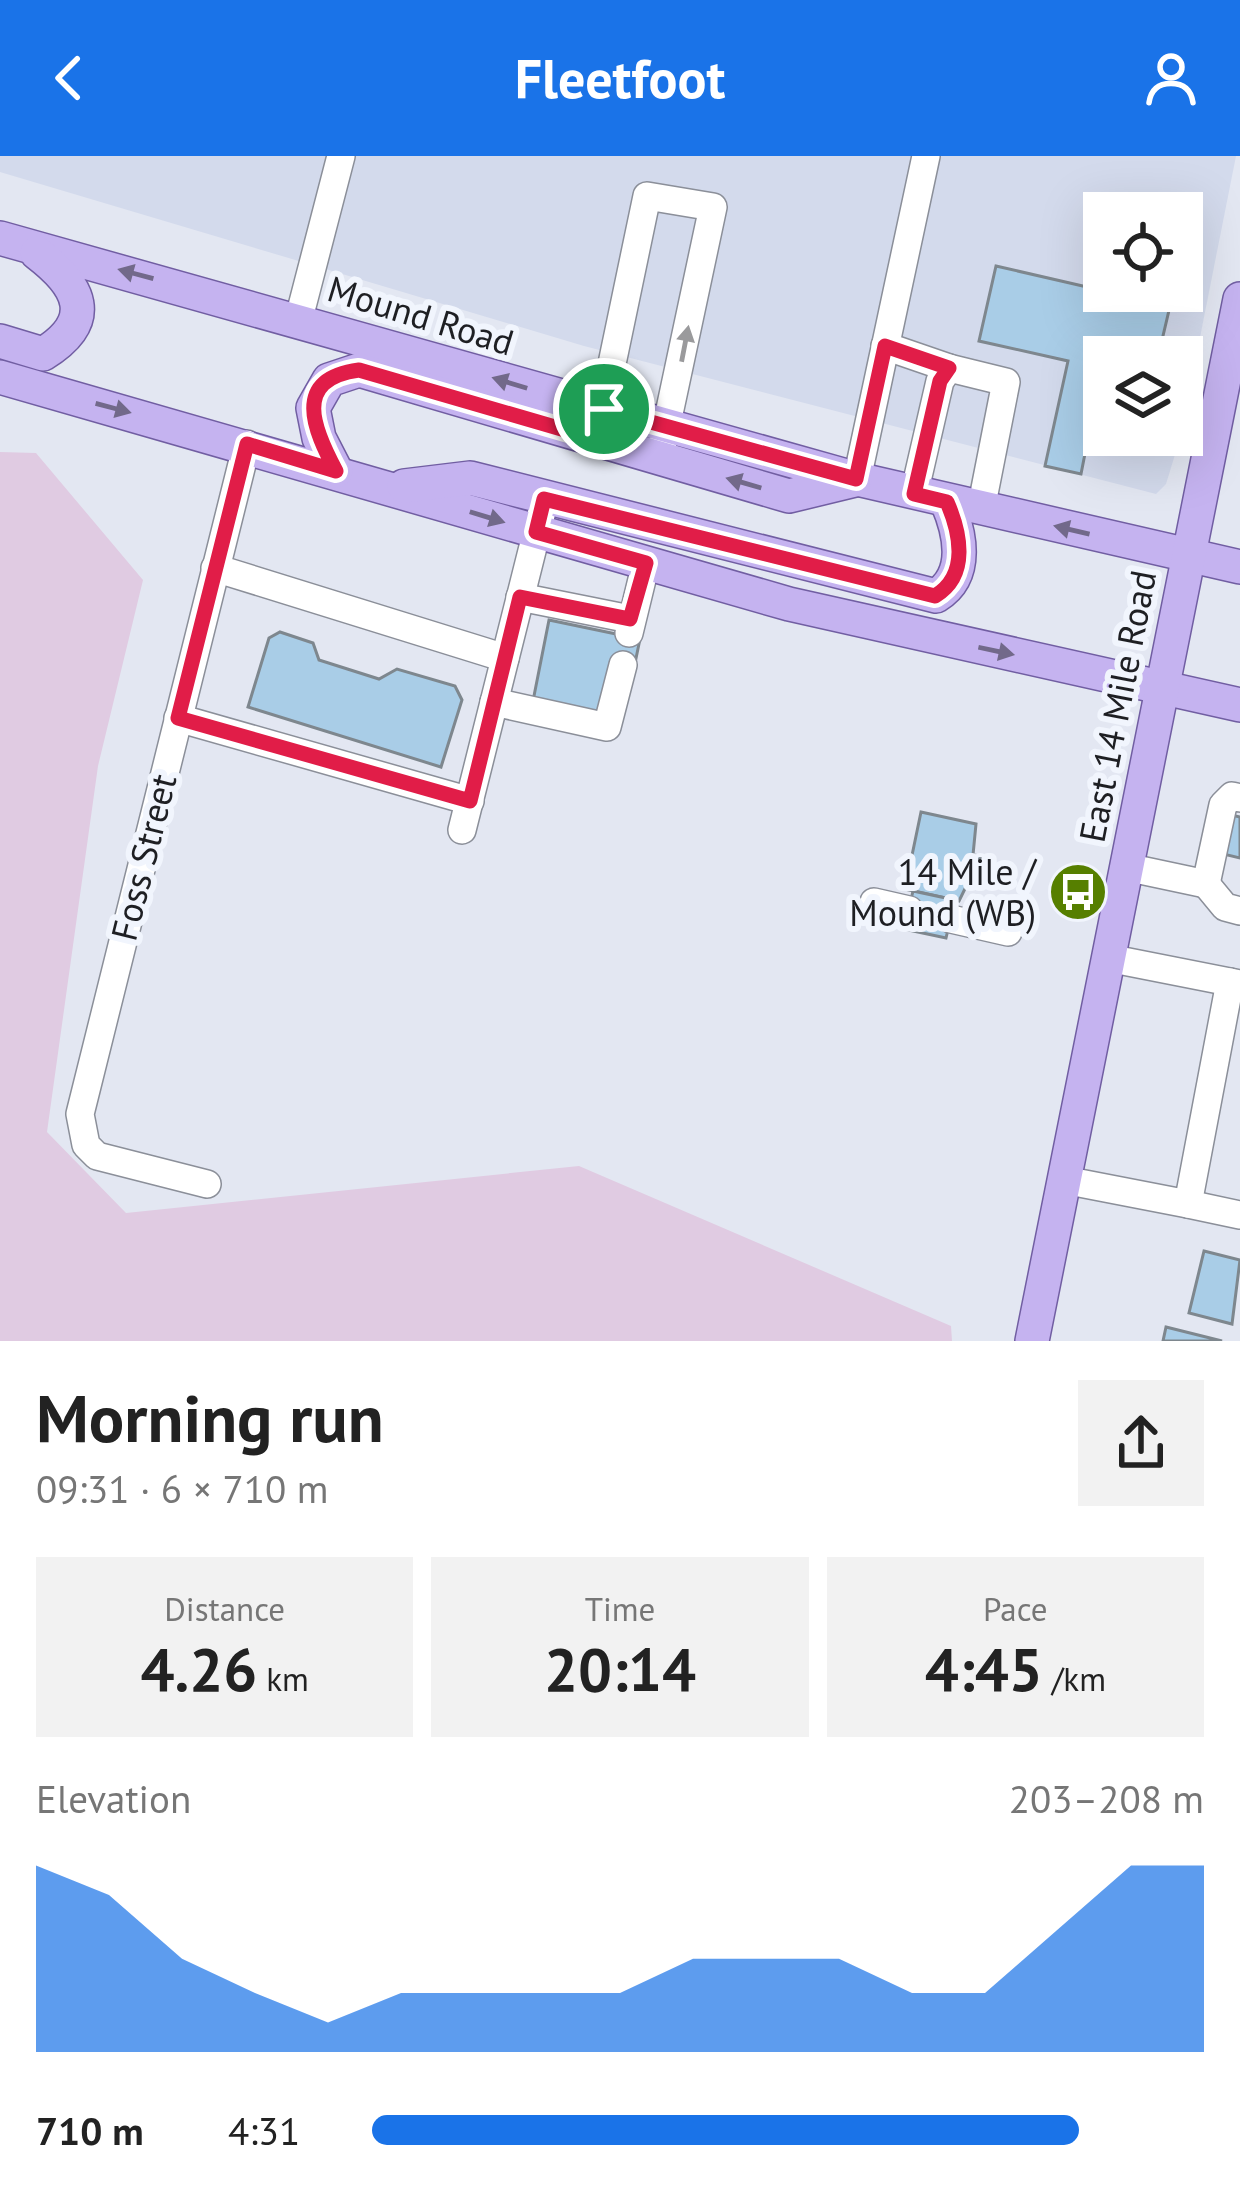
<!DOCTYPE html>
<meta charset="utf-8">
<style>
:root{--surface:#fff;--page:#f2f2f2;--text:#222;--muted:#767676;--accent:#1a73e8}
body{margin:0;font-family:"PT Sans",sans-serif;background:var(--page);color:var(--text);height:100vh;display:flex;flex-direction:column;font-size:45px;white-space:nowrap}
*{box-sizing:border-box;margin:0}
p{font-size:39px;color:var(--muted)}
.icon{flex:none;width:66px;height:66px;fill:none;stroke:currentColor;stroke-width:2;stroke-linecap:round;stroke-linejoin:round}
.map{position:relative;height:1185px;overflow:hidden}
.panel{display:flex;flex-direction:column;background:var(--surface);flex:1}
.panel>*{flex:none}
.buttons{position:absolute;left:1083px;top:36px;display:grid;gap:24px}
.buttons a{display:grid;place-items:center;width:120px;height:120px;border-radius:0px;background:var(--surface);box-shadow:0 12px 48px #0002;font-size:60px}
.pin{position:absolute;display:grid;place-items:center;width:102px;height:102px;color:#fff;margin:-51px;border:6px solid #fff;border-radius:50%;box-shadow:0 3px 12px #0007}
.round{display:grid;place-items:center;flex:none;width:126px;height:126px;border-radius:0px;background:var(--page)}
.overview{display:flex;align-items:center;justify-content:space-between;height:204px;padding:0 36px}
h1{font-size:66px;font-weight:600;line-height:90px}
.stats{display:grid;grid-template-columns:repeat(3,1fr);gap:18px;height:204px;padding:12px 36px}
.stats div{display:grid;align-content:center;border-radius:0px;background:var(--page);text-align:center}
.stats b{font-size:60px;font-weight:600}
.stats small{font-size:33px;font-weight:400}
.stats p{font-size:33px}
.chart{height:336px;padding:24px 36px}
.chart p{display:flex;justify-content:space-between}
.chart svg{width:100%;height:216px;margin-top:12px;fill:var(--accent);opacity:.7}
ul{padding:0 36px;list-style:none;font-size:39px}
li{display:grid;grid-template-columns:192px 144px 1fr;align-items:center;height:90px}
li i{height:30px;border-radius:15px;background:var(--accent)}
header{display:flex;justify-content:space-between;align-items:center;height:156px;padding:0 36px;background:var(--accent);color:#fff;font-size:54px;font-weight:600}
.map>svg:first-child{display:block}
</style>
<header><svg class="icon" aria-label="back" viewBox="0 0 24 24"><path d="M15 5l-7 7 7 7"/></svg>Fleetfoot<svg class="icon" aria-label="person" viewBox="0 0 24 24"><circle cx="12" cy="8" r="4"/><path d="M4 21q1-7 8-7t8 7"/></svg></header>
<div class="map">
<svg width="1240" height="1185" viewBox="0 0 1240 1185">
<rect width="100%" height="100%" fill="#e3e7f2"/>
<path fill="#d3daec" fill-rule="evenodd" d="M 0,0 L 1236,0 L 1182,272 L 1182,201 L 1104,201 L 1104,279 L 1181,279 L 1166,328 L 1156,338 L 584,190 L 0,16 ZM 1104,57 L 1182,57 L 1182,135 L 1104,135 Z"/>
<polygon fill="#e0cbe2" points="0,296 36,297 143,424 98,610 47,976 126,1057 579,1010 951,1170 952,1185 0,1185"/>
<g fill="#a9cde7" stroke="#7e878e" stroke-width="3">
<polygon points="996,110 1170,150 1158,201 1104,201 1081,318 1045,310 1068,205 979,185"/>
<polygon points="549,464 640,483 634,512 602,564 532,550"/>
<polygon points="280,476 313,487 319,504 379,523 397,513 455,530 462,544 441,611 248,551 269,482"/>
<polygon points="921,656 976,668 973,699 981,700 959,745 905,733"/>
<polygon points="1227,658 1240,661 1240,702 1219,697"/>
<polygon points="913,735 955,744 946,782 904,773"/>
<polygon points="1204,1095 1240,1104 1232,1168 1189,1157"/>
<polygon points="1166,1171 1222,1185 1163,1185"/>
</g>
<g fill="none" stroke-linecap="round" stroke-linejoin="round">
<g stroke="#8b8f99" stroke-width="30">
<g id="minor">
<polyline points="299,162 341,0"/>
<polyline points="885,190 949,212"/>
<polyline points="599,270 647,40 713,51 663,286"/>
<polyline points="857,323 926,0"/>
<polyline points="914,338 940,225 949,212 1006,226 981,353"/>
<polyline points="215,412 505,502"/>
<polyline points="520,441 630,463"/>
<polyline points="629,477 646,407"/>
<polyline points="494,546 607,571 623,509"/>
<polyline points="178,562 470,645"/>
<polyline points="462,674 545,343"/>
<polyline points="1126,711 1206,728 1223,649 1232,640 1240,642"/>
<polyline points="1206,728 1225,751 1240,755"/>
<polyline points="874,746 909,754"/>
<polyline points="951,763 1008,776"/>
<polyline points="1108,802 1240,828"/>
<polyline points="1064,1024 1188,1048 1230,826"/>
<polyline points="207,1028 97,1000 86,989 80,958 247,288"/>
<polyline points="1188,1048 1240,1059"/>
</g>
</g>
<g stroke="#715ea2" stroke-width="36">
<g id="major">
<polyline points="0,82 857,323 1240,411"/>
<path d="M 0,185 L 43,198 C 98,164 80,130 37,97"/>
<polyline points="0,221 789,448 1240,549"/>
<polyline points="336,315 319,282 313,252 329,224 359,214 789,340 855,324"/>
<path d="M 404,330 L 470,322 L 936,440 C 970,419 960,376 947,346"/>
<polyline points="1032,1185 1240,143"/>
</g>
</g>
<polyline stroke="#84868e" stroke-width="4.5" stroke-dasharray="9 9" stroke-linecap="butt" points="978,709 983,710"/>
<use href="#minor" stroke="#fff" stroke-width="27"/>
<use href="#major" stroke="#c5b3f0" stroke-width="33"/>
</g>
<defs><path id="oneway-solid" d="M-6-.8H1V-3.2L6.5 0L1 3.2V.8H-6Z" transform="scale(3)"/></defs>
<g fill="#72698a">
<use href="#oneway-solid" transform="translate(136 118) rotate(-165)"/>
<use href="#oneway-solid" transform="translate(510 227) rotate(-163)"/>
<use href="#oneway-solid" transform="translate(113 252) rotate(15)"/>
<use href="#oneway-solid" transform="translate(744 327) rotate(-164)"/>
<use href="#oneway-solid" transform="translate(487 361) rotate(17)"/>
<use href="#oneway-solid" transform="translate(1072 374) rotate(-167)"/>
<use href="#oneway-solid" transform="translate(996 495) rotate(12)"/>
</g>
<use fill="#9a9a9c" href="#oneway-solid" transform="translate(685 188) rotate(-79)"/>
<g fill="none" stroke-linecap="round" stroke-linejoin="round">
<g stroke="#fff" stroke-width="24">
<path id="route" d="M 885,190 L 949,212 L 940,225 L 914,338 L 947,346 C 960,376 970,419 935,440 L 544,343 L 536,376 L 646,407 L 630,463 L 520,441 L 470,645 L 178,562 L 247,288 L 336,315 C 314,274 291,223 359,214 L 596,283 L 604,253 L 856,323 Z"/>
</g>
<use href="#route" stroke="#e11d48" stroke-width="15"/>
</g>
<defs>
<g id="bus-disc" transform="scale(3)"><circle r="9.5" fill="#567f00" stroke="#f1f5fd"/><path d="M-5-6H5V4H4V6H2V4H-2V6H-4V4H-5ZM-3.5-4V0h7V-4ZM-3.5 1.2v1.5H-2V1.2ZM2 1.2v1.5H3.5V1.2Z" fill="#fff"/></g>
</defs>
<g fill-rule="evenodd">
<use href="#bus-disc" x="1078" y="736"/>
</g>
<g text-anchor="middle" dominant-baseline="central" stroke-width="12" stroke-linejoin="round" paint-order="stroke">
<g font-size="36" fill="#1e1f23" stroke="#f1f5fd">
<text transform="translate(421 159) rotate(17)">Mound Road</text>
<text transform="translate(1117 550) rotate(-79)">East 14 Mile Road</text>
<text transform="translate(143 701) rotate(-76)">Foss Street</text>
</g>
<g font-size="36" fill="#1e1f23" stroke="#f1f5fd" text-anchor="end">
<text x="1036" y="715">14 Mile /<tspan x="1036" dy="41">Mound (WB)</tspan></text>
</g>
</g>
</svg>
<div class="buttons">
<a><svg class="icon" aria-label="locate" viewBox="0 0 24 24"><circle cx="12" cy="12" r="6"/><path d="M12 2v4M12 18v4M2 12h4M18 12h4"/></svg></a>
<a><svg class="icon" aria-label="layers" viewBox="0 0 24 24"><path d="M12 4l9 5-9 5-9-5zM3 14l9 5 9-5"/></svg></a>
</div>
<div class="pin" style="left:604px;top:253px;background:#1e9e55"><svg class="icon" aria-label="arrive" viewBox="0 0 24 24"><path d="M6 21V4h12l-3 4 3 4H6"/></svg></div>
</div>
<section class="panel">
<div class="overview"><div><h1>Morning run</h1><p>09:31 · 6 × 710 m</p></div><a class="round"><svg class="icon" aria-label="share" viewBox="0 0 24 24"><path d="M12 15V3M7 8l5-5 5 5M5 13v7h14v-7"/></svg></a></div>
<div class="stats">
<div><p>Distance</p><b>4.26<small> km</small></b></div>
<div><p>Time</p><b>20:14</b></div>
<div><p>Pace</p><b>4:45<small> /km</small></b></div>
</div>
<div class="chart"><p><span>Elevation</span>203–208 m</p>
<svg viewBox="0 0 160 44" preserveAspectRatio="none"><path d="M0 44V6L10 12L20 25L30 32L40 38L50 32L60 32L70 32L80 32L90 25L100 25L110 25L120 32L130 32L140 19L150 6L160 6V44z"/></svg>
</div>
<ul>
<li><b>710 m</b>4:31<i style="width:85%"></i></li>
</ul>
</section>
